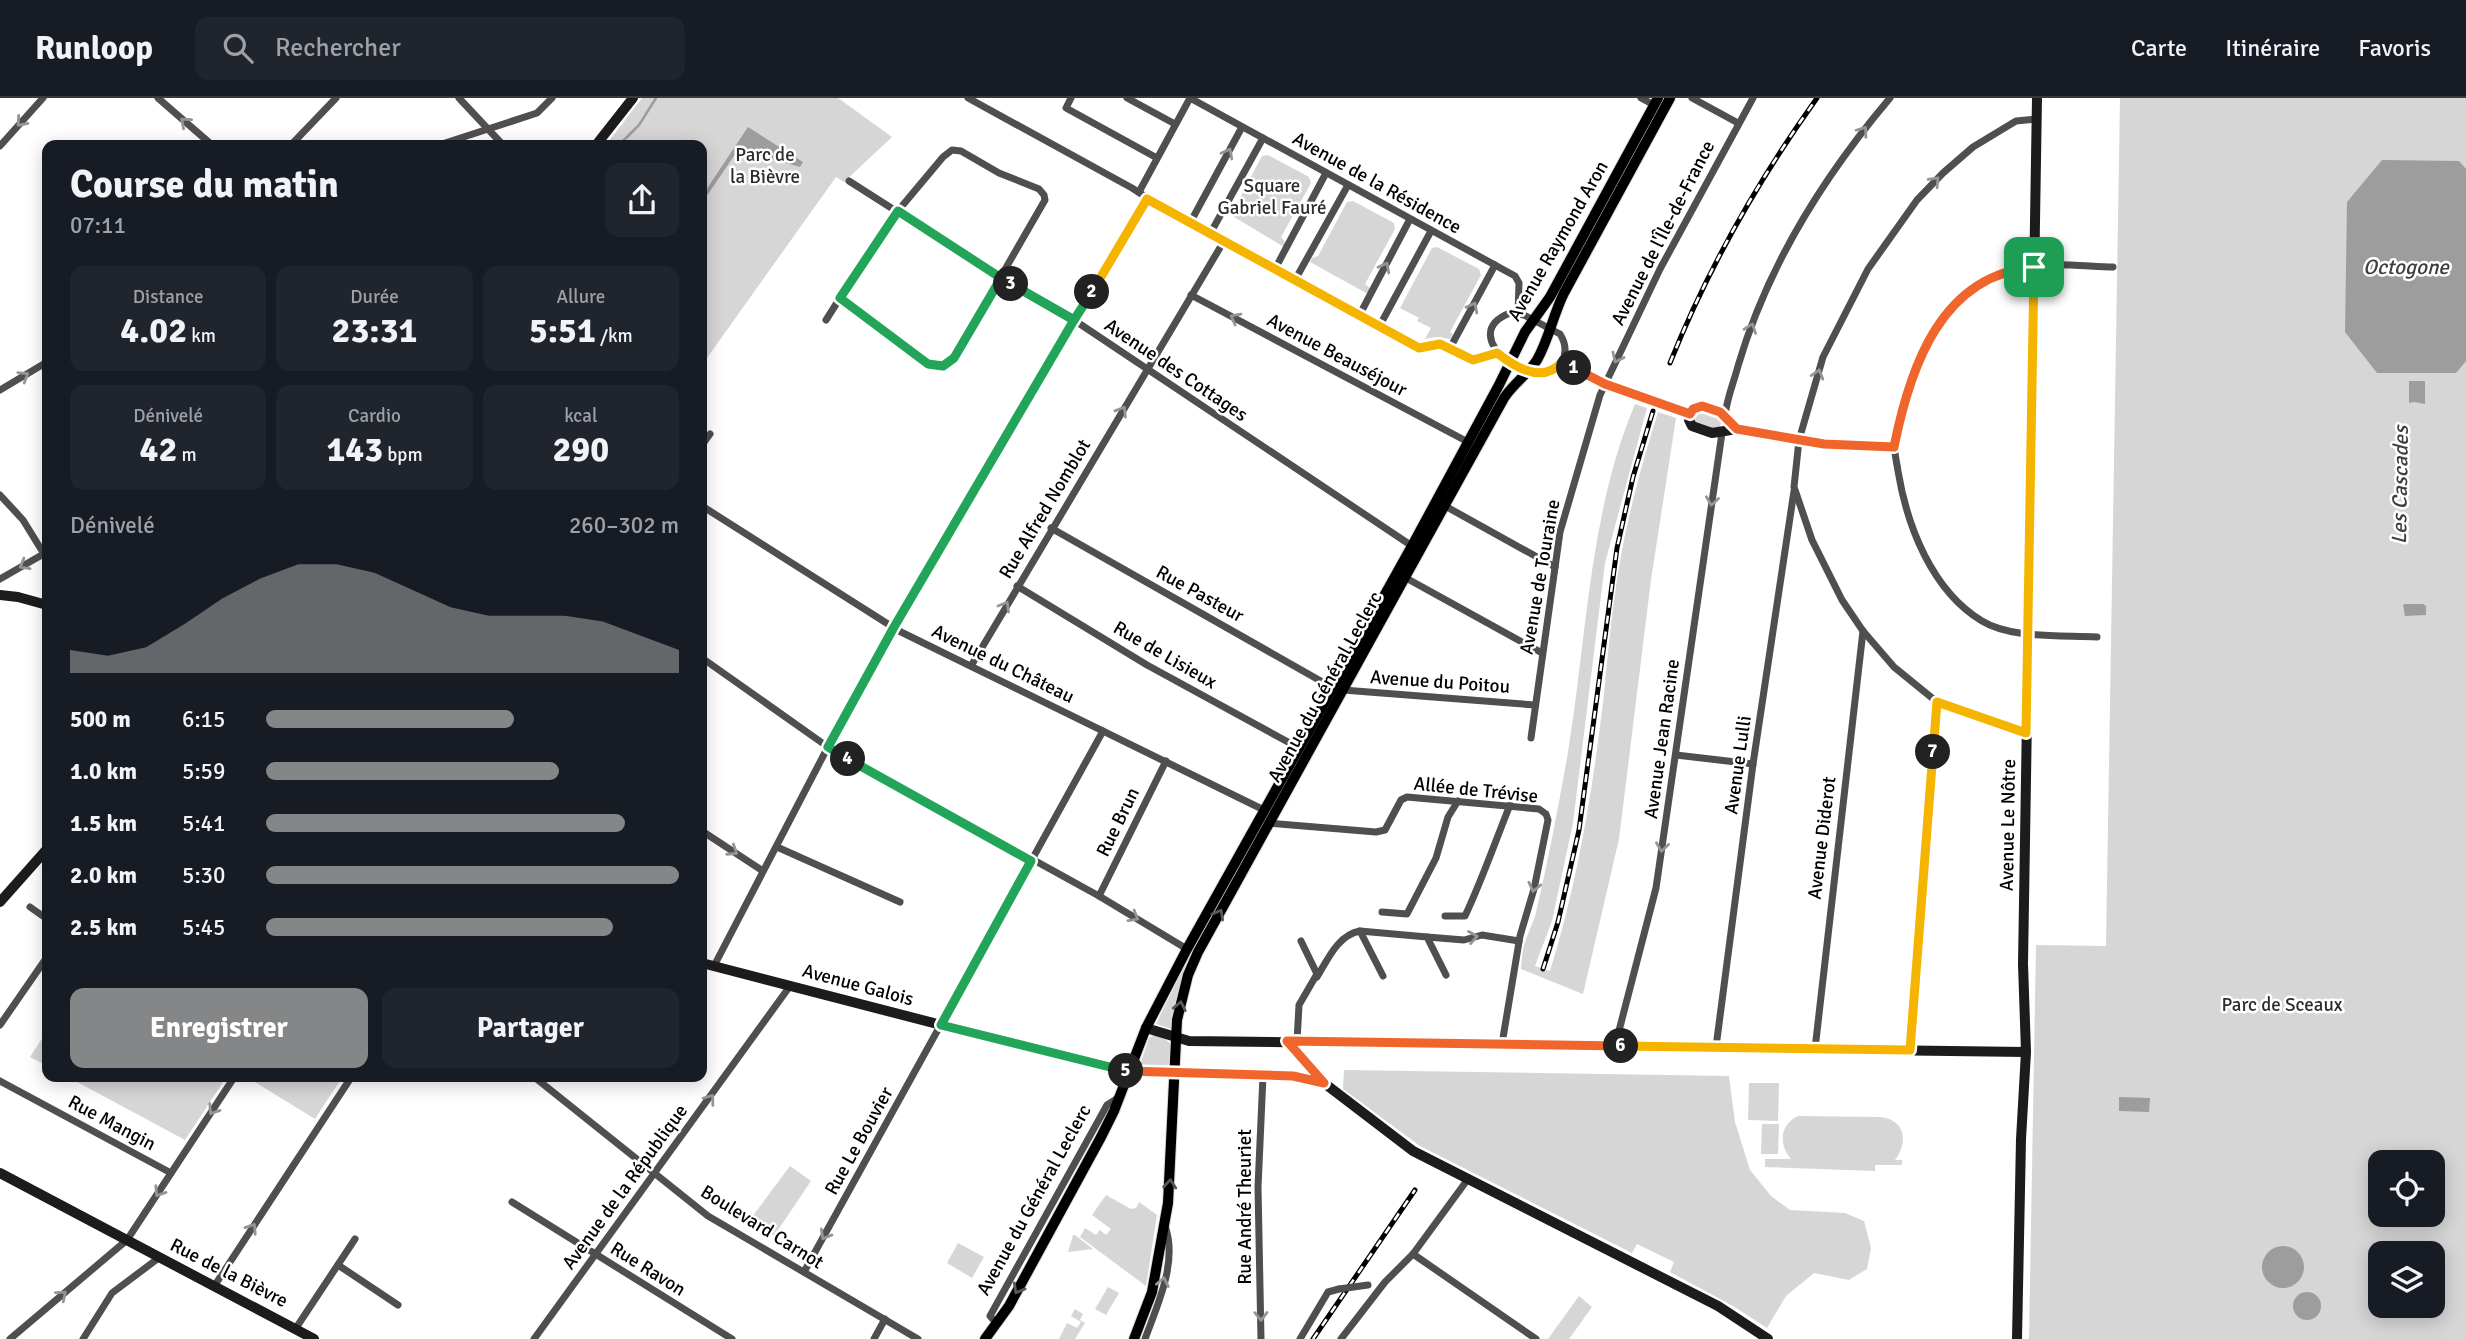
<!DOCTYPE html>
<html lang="fr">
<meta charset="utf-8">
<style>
:root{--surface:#171b24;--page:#20242c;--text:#f1f3f6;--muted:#9ea1a6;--line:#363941;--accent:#858687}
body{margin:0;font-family:Signika,sans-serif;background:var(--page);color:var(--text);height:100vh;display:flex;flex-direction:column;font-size:26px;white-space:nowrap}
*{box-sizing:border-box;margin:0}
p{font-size:23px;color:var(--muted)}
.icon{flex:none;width:38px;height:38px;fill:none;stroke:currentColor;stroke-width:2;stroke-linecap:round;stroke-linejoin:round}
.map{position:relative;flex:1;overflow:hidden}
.drawer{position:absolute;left:42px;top:42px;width:665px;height:942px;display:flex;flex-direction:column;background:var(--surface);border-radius:14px;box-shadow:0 4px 18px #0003}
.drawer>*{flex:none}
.buttons{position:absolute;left:2368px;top:1052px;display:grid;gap:14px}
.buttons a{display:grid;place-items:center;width:77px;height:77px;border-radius:14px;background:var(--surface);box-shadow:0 4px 18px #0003;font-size:35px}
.pin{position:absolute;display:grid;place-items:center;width:60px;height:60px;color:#fff;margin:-30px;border-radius:14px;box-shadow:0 4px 10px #0006}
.km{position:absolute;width:35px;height:35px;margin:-18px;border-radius:50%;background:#222;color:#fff;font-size:19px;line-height:35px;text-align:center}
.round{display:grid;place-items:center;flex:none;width:74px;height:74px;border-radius:14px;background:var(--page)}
.headline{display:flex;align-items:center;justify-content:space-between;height:119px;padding:0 28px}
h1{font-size:38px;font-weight:800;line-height:52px}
.metrics{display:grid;grid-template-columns:repeat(3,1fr);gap:10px;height:119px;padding:7px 28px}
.metrics div{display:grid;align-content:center;border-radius:14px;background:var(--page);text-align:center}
.metrics b{font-size:35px;font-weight:800}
.metrics small{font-size:19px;font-weight:400}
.metrics p{font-size:19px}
.chart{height:196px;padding:14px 28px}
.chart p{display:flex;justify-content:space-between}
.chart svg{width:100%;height:126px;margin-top:7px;fill:var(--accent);opacity:.7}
.action{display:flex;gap:14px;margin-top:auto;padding:14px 28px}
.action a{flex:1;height:80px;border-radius:14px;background:var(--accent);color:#fff;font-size:28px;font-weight:800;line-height:80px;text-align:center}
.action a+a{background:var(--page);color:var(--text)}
ul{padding:0 28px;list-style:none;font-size:23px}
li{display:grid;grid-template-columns:112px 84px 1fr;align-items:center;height:52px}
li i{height:18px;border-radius:9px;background:var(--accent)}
header{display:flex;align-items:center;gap:42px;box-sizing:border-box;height:98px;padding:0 35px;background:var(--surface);border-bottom:2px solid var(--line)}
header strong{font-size:33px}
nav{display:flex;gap:38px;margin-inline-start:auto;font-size:24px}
.search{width:490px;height:63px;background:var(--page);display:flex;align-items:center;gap:18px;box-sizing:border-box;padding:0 24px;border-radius:14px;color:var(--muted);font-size:26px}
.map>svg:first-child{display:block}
</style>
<header>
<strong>Runloop</strong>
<div class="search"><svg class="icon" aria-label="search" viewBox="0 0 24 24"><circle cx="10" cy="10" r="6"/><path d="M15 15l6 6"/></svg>Rechercher</div>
<nav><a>Carte</a><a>Itinéraire</a><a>Favoris</a></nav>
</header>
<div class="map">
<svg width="2466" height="1241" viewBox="0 0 2466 1241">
<rect width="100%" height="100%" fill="#fff"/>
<g fill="#d6d6d6" fill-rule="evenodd">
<polygon points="642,0 838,0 892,39 844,84 836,79 702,267 702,47 606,47"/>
<path d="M 2120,0 L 2466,0 L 2466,1241 L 2029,1241 L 2036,847 L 2106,848 ZM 2380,1064 L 2432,1064 L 2432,1116 L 2380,1116 ZM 2380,1155 L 2432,1155 L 2432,1208 L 2380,1208 Z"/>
<polygon points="1268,57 1309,79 1311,85 1281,139 1286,145 1284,149 1234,119 1233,113 1262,58"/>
<polygon points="1353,103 1394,125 1395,131 1365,186 1371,191 1368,196 1310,164 1312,160 1318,158 1347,104"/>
<polygon points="1437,149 1479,171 1481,177 1450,234 1453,236 1450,241 1436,239 1425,241 1431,230 1417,223 1419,220 1400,210 1432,150"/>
<path d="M 1635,306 L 1647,310 L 1605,465 L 1573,725 L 1552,823 L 1535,868 L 1550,873 C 1578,783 1593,690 1604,596 C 1608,554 1612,511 1619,469 C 1628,416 1642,365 1658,314 L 1676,320 L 1651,482 L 1619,741 L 1583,896 L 1521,871 C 1522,862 1522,852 1525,844 C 1529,832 1535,822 1537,810 C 1549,758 1559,706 1568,654 C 1587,538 1589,415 1635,306 Z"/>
<polygon points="1705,312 1722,323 1719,331 1698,329 1693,322 1694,316"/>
<polygon points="1201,834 1203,836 1171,931 1156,926"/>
<polygon points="47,933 47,968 30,959"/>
<polygon points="1154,937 1165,941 1171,946 1170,965 1166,969 1140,967 1149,940"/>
<polygon points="1344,972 1729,978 1735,1024 1750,1072 1771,1098 1790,1112 1845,1115 1864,1123 1871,1150 1867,1171 1849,1182 1814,1175 1786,1198 1767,1230 1733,1208 1670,1174 1674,1164 1637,1146 1632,1155 1420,1048 1343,991"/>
<polygon points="66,978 227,978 185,1042"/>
<polygon points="245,978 343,978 315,1021"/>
<polygon points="1749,985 1779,985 1778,1023 1748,1022"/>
<path d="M 1798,1018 L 1879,1019 C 1905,1021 1909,1043 1895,1062 L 1902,1062 L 1902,1067 L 1875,1067 L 1875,1073 L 1765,1069 L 1765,1061 L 1791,1061 C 1779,1047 1779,1027 1798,1018 Z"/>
<polygon points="1762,1026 1779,1026 1778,1056 1761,1056"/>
<polygon points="790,1068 811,1083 774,1138 749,1123"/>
<polygon points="1106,1097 1131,1111 1136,1110 1139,1104 1157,1117 1146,1188 1080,1139 1085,1130 1096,1137 1100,1132 1106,1137 1111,1131 1092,1117"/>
<polygon points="1073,1137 1075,1137 1093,1151 1068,1154"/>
<polygon points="958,1145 984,1159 972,1180 947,1165"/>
<polygon points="1108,1189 1119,1195 1106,1217 1095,1211"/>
<polygon points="1579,1198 1592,1209 1569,1241 1548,1241"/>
<polygon points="1075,1211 1083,1216 1080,1222 1085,1225 1075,1241 1059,1241 1067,1225 1077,1230 1081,1224 1071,1218"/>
</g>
<g fill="#9d9d9d">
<polygon points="748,29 803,64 800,69 738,52 702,105 702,98"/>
<polygon points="2382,62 2459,63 2466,71 2466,263 2456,275 2377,275 2345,234 2347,104"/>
<polygon points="2409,283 2425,283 2425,306 2414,304 2409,305"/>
<polygon points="2405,506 2423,506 2426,508 2426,517 2405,518 2403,507"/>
<polygon points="2119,999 2150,1000 2149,1014 2119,1013"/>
<circle cx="2283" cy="1169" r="21"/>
<circle cx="2307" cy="1208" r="14"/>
</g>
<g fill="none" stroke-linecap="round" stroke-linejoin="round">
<polyline stroke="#9d9d9d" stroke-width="2.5" points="619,47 639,27 656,0"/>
<g stroke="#dbdbdb" stroke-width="12">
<g id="primary">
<polyline points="985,1241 1009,1208 1101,1039 1114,1013 1146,930 1187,851 1412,448 1499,287 1525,234 1550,199 1658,0"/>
<path d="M 1134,1241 L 1152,1194 L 1168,1105 L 1177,922 L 1188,877 L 1198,854 L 1504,300 C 1513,286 1528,276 1537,262 C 1549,241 1553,217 1564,195 L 1670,0"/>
</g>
</g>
<g stroke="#4f4f4f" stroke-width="7">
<polyline points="158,0 212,47"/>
<polyline points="459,0 503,47"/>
<polyline points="968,0 1132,90 1166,112 1419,250 1440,246 1473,262 1497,255"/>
<polyline points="1071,0 1066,10 1157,60"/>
<polyline points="1127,0 1175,26"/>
<polyline points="1190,0 1515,178 1519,185 1518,215"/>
<polyline points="1641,0 1654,7"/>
<polyline points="1692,0 1738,25"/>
<polyline points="291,47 336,0"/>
<polyline points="439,47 537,15 552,0"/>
<polyline points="0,48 43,0"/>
<path d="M 952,52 L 961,53 L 999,75 L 1039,91 L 1044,97 L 1045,102 L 954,260 C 946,269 939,270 928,266 L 840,200 L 897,114 L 943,59 Z"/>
<polyline points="849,83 1001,180 1074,222 1412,448"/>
<polyline points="1139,94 1190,0"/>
<polyline points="1190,125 1242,29"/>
<polyline points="1210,136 1263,40"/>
<polyline points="1275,171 1326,75"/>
<polyline points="1295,182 1348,87"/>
<polyline points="1191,197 1468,344"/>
<path d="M 1510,215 L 1524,217 L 1560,236 C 1565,244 1567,254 1562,263 C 1542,301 1451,238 1510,215 Z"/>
<polyline points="1359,218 1410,121"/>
<polyline points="826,222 840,200"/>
<polyline points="1379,229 1431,133"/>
<polyline points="1450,250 1495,167"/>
<polyline points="0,292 47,264"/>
<path d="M 1725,319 C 1726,302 1734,284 1738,268 C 1767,169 1824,78 1890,0"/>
<polyline points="702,347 710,336"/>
<polyline points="0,397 23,422 44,456"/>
<polyline points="702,408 899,533 1264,712"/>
<polyline points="1445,408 1555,469"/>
<polyline points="1051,430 1333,590"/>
<polyline points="1406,480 1542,555"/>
<polyline points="0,481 47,454"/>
<polyline points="1017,488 1147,567 1299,650"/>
<path d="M 2097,539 C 2063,537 2011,541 1982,523 C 1932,493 1907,428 1898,373 C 1897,365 1894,356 1895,347 C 1899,289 1936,209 1987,181 C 2024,160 2073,168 2113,169"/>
<polyline points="702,560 828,649 1099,798 1187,851"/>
<polyline points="971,568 1224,143"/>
<polyline points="1343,592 1535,607"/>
<polyline points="2027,635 1937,604 1894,569 1863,533 1842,502 1812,442 1794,389 1799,342 1823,259 1868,171 1917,102 1943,75 1973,49 2016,23 2037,21"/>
<polyline points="1531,640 1560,434 1600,297 1660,171 1753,0"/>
<polyline points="1676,657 1753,666"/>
<polyline points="1268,725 1376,734 1385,732 1401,702 1407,699 1539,711 1546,716 1548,722 1534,791 1520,838 1502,946"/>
<polyline points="702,733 763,773"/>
<polyline points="777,749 900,804"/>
<polyline points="1099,798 1166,663"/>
<polyline points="30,809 47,821"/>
<polyline points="1382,814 1407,816 1436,760 1448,719 1458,703"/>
<path d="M 1445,818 L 1465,818 C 1482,782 1495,744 1510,707"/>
<polyline points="1360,833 1427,839 1446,877"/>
<polyline points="1427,839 1464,842 1482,837 1519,843"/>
<polyline points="714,868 858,591 1147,101"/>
<path d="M 1317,879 C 1328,861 1338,837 1360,833 L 1383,878"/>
<polyline points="0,927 47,859"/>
<polyline points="1297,943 1299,907 1317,876 1301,843"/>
<polyline points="1615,948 1656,790 1722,335"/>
<polyline points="1716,949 1753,666 1794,393"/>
<polyline points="1815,951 1863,533"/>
<polyline points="1910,952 1937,604"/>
<polyline points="533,978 708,1118 918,1241"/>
<polyline points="0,983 171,1075"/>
<polyline points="512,1104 732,1241"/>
<polyline points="1413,1156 1536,1241"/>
<polyline points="338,1167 398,1207"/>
<polyline points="804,1174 1103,633"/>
<polyline points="215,1187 352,978"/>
<polyline points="997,1226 990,1218 1107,1007 1118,1000"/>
<polyline points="296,1230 355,1141"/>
<polyline points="10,1241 127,1142 235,978"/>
<polyline points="83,1241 112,1195 160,1159"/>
<polyline points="534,1241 790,888"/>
<polyline points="874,1241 885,1221"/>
<path d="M 1145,1241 C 1157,1208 1177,1166 1166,1131"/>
<polyline points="1261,1241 1258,1089 1263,978"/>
<polyline points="1300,1241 1328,1194 1339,1191"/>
<polyline points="1341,1241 1385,1184 1413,1156 1468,1081"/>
</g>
<g stroke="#1c1c1c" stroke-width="10">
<polyline points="596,47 633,0"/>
<polyline points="1562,264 1605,286 1690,316"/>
<polyline points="1690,316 1689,322 1692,328 1712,335 1737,331 1823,346 1894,349"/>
<path d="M 1690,316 C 1704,297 1725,320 1737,331"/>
<polyline points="0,497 18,499 47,507"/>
<polyline points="0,804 47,751"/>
<polyline points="702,865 1115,972 1293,978 1324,985"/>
<polyline points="1146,930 1189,943 2026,954"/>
<polyline points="1287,943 1324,985 1413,1053 1718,1208 1768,1241"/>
<polyline points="0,1075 314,1241"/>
<polyline points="2017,1241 2021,1041 2026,954 2023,866 2037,0"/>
</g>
<use href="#primary" stroke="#000" stroke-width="10"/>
<g stroke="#000" stroke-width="5">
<g id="rail">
<path d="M 1670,265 C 1708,170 1757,84 1817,0"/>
<polyline points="1543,871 1558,824 1579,732 1617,450 1633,379 1653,313"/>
<polyline points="1313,1241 1415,1092"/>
</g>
</g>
<use href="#rail" stroke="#fff" stroke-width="2.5" stroke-dasharray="8" stroke-linecap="butt"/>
<polyline stroke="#4f4f4f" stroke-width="7" points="1339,1191 1368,1187"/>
</g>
<defs><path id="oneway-chevron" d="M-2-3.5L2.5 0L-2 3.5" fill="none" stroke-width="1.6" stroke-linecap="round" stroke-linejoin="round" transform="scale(1.75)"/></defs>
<g stroke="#959595">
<use href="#oneway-chevron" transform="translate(21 24) rotate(131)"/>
<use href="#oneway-chevron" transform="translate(185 24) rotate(-139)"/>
<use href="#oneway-chevron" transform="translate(1863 33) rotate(-54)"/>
<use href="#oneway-chevron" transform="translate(1228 55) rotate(-62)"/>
<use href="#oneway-chevron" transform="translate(1935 83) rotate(-47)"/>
<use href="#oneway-chevron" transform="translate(1385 169) rotate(-62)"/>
<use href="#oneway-chevron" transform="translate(1473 209) rotate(-62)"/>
<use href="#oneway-chevron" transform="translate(1235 220) rotate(-152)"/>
<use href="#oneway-chevron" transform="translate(1751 230) rotate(-70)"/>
<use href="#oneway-chevron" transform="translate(1617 260) rotate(115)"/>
<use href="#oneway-chevron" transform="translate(1818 276) rotate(-73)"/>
<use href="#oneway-chevron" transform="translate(24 278) rotate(-31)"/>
<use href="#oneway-chevron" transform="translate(1122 313) rotate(-59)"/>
<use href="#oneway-chevron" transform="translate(1712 403) rotate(98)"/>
<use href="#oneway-chevron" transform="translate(24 467) rotate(150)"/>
<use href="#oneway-chevron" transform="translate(1005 508) rotate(-60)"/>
<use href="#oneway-chevron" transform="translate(1662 749) rotate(98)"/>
<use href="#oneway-chevron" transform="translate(733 753) rotate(33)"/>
<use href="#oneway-chevron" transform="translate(1534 789) rotate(103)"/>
<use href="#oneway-chevron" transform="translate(1134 819) rotate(30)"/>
<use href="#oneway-chevron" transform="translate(1473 839) rotate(-10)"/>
<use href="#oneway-chevron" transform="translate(710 1001) rotate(-54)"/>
<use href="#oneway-chevron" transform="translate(213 1012) rotate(123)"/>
<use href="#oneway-chevron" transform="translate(159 1094) rotate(123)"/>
<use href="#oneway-chevron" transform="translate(252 1130) rotate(-57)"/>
<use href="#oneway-chevron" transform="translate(825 1137) rotate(119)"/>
<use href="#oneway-chevron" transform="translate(1163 1184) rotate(-79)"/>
<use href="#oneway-chevron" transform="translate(62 1197) rotate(-40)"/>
<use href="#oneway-chevron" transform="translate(1261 1218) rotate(89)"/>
</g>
<g stroke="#595959">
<use href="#oneway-chevron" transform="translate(1219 816) rotate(-61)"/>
<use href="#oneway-chevron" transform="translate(1180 908) rotate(-78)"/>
<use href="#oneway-chevron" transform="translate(1170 1086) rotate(-85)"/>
<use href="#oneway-chevron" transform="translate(1018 1191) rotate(119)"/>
</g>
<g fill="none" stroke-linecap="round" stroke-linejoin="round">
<g stroke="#fff" stroke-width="14">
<path id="split-1" d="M 1574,270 L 1605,286 L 1690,316 L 1693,311 L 1702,308 L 1720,314 L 1737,331 L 1824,346 L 1894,349 C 1910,269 1941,177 2034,169"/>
</g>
<g stroke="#fff" stroke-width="14">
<path id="split-2" d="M 1092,194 L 1147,101 L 1419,250 L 1440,246 L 1473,262 L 1497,255 C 1516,270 1543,286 1562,264 L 1574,270"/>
</g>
<g stroke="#fff" stroke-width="14">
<polyline id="split-3" points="1011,186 1001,180 954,260 943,268 928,266 840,200 898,113 1001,180 1074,222 1092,194"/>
</g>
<g stroke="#fff" stroke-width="14">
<polyline id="split-4" points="848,661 828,649 894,529 1074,222 1011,186"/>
</g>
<g stroke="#fff" stroke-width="14">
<polyline id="split-5" points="848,661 1031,763 941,927 1126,973"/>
</g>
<g stroke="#fff" stroke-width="14">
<polyline id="split-6" points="1126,973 1293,978 1324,985 1287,943 1621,948"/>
</g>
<g stroke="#fff" stroke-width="14">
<polyline id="split-7" points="1621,948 1910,952 1933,654"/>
</g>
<g stroke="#fff" stroke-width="14">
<polyline id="split-8" points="1933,654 1937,604 2026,635 2034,169"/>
</g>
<use href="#split-1" stroke="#f0652b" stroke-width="9"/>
<use href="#split-2" stroke="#f5b400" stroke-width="9"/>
<use href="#split-3" stroke="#22a559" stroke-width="9"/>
<use href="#split-4" stroke="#22a559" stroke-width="9"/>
<use href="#split-5" stroke="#22a559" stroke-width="9"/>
<use href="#split-6" stroke="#f0652b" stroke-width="9"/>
<use href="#split-7" stroke="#f5b400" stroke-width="9"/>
<use href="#split-8" stroke="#f5b400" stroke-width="9"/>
</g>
<g text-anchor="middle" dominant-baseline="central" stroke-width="5" stroke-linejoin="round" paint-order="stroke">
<g font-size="19" fill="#2d2d2d" stroke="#fff">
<text x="765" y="57">Parc de<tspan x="765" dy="22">la Bièvre</tspan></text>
<text x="1272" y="88">Square<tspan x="1272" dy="22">Gabriel Fauré</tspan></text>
<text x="2282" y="907">Parc de Sceaux</text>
</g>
<g font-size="19" fill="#000" stroke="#fff">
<text transform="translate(1377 85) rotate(29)">Avenue de la Résidence</text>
<text transform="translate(1663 135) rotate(-63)">Avenue de l'Île-de-France</text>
<text transform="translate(1558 143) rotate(-60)">Avenue Raymond Aron</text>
<text transform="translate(1337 257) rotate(28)">Avenue Beauséjour</text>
<text transform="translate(1176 272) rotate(34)">Avenue des Cottages</text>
<text transform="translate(1045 411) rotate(-59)">Rue Alfred Nomblot</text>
<text transform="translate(1540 479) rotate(-80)">Avenue de Touraine</text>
<text transform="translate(1200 496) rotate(29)">Rue Pasteur</text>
<text transform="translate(1165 557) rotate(30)">Rue de Lisieux</text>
<text transform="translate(1003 566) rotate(26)">Avenue du Château</text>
<text transform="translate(1440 584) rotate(4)">Avenue du Poitou</text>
<text transform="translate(1325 589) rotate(-61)">Avenue du Général Leclerc</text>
<text transform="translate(1662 641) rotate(-82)">Avenue Jean Racine</text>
<text transform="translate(1738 667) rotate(-82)">Avenue Lulli</text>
<text transform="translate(1476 692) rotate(6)">Allée de Trévise</text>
<text transform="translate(1118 724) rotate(-64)">Rue Brun</text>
<text transform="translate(2008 727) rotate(-89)">Avenue Le Nôtre</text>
<text transform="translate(1822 740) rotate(-83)">Avenue Diderot</text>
<text transform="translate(858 887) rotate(15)">Avenue Galois</text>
<text transform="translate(112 1025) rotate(28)">Rue Mangin</text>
<text transform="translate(859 1043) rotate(-61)">Rue Le Bouvier</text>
<text transform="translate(625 1089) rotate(-54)">Avenue de la République</text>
<text transform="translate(1034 1102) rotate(-61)">Avenue du Général Leclerc</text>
<text transform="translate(1245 1109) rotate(-90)">Rue André Theuriet</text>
<text transform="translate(762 1129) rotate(32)">Boulevard Carnot</text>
<text transform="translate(648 1171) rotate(32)">Rue Ravon</text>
<text transform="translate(229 1175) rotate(27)">Rue de la Bièvre</text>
</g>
<g font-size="21" font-style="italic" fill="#3e3e3e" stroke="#fff">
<text x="2406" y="169">Octogone</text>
<text transform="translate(2400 387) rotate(-89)">Les Cascades</text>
</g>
</g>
</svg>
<div class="buttons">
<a><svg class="icon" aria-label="locate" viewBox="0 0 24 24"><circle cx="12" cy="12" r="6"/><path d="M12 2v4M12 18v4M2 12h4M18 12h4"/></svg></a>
<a><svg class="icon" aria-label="layers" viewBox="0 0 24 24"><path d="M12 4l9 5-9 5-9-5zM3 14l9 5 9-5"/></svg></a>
</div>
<div class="pin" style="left:2034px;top:169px;background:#1e9e55"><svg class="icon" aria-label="arrive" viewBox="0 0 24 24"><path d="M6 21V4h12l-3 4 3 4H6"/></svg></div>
<b class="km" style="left:1574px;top:270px">1</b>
<b class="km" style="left:1092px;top:194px">2</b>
<b class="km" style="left:1011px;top:186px">3</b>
<b class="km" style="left:848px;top:661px">4</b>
<b class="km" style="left:1126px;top:973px">5</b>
<b class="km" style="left:1621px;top:948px">6</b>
<b class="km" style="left:1933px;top:654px">7</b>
<section class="drawer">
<div class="headline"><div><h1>Course du matin</h1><p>07:11</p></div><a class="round"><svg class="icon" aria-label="share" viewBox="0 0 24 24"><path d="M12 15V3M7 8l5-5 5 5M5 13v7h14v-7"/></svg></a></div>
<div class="metrics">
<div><p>Distance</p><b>4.02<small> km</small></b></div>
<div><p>Durée</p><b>23:31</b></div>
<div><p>Allure</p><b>5:51<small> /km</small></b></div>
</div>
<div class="metrics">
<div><p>Dénivelé</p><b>42<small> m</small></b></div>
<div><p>Cardio</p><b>143<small> bpm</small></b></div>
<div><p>kcal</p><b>290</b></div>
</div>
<div class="chart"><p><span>Dénivelé</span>260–302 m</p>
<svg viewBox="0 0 160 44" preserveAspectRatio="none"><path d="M0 44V36L10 38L20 35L30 27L40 18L50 11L60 6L70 6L80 9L90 15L100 21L110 24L120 24L130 24L140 26L150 31L160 36V44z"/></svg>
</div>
<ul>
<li><b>500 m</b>6:15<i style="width:60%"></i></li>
<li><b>1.0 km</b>5:59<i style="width:71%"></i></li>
<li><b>1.5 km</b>5:41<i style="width:87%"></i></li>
<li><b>2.0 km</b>5:30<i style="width:100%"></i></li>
<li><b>2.5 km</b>5:45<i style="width:84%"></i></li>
</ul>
<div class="action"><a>Enregistrer</a><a>Partager</a></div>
</section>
</div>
